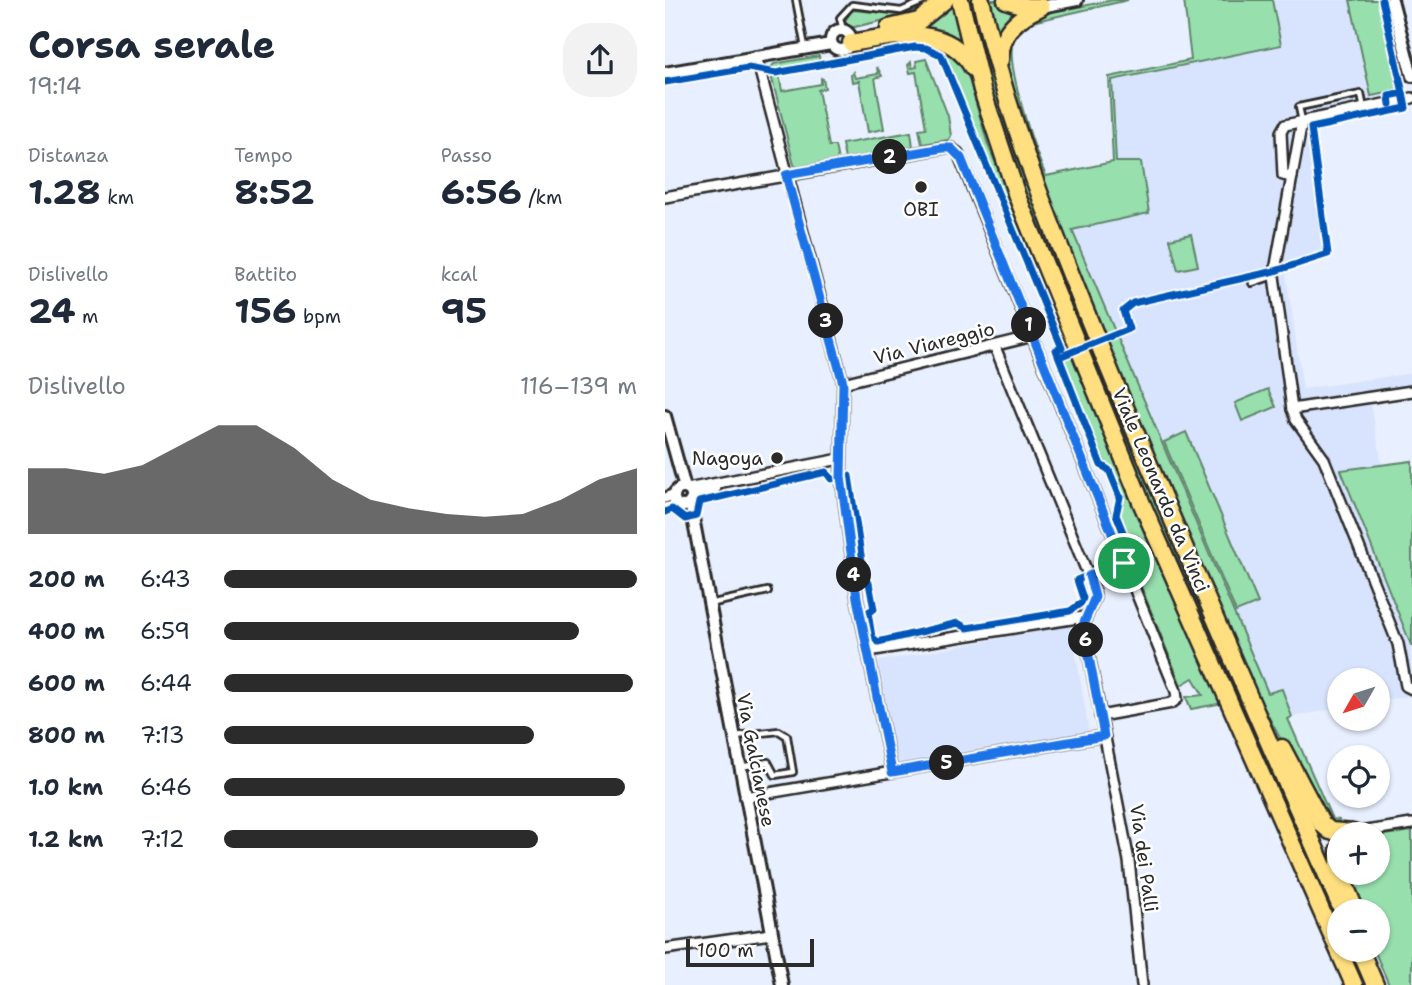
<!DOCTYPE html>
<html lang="it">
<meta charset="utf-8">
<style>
:root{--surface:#fff;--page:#f2f2f3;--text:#1f2937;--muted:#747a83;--accent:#2b2b2b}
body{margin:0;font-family:"Shantell Sans",sans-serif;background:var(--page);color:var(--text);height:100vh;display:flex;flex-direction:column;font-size:26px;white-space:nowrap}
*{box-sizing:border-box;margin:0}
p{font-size:23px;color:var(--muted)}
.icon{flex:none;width:38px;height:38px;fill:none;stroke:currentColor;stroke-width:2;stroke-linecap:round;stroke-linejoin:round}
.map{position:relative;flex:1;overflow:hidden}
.drawer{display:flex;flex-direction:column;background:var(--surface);width:665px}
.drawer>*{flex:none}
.needle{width:46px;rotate:231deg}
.buttons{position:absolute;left:662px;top:668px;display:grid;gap:14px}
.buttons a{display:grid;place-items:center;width:63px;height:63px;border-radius:50%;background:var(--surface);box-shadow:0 2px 5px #0004;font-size:35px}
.scale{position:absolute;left:21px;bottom:18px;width:128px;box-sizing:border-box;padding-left:7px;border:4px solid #2b2b2b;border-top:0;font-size:19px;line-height:24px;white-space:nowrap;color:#2b2b2b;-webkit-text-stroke:5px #fff;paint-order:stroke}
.pin{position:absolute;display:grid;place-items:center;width:60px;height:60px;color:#fff;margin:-30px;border:4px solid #fff;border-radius:50%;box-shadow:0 2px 7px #0007}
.km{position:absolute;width:35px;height:35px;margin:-18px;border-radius:50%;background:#222;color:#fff;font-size:19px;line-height:35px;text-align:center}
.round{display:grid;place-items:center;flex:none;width:74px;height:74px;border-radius:28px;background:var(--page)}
.headline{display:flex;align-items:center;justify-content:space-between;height:119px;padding:0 28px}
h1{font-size:38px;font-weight:700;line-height:52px}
.figures{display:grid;grid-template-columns:repeat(3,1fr);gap:10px;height:119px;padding:7px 28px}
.figures div{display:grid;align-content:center}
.figures b{font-size:35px;font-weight:700}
.figures small{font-size:19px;font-weight:400}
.figures p{font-size:19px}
.chart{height:196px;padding:14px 28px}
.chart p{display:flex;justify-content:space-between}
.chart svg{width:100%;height:126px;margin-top:7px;fill:var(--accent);opacity:.7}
ul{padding:0 28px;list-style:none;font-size:23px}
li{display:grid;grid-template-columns:112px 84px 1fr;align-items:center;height:52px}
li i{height:18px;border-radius:9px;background:var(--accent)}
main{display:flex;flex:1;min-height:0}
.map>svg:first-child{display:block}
</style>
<main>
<section class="drawer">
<div class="headline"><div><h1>Corsa serale</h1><p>19:14</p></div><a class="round"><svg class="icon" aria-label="share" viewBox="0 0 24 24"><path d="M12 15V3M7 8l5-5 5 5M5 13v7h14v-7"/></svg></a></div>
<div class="figures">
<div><p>Distanza</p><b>1.28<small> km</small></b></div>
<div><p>Tempo</p><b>8:52</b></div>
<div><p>Passo</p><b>6:56<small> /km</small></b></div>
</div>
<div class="figures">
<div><p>Dislivello</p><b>24<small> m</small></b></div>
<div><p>Battito</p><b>156<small> bpm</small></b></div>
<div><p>kcal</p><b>95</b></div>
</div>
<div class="chart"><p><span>Dislivello</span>116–139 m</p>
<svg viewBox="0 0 160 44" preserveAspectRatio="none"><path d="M0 44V21L10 21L20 23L30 20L40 13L50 6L60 6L70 14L80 25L90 32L100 35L110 37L120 38L130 37L140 32L150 25L160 21V44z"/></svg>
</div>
<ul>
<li><b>200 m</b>6:43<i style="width:100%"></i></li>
<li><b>400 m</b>6:59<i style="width:86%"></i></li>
<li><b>600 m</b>6:44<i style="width:99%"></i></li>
<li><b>800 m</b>7:13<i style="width:75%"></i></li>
<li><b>1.0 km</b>6:46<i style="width:97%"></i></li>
<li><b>1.2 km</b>7:12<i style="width:76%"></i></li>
</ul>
</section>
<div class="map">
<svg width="747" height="985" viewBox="0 0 747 985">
<rect width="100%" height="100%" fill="#e8effe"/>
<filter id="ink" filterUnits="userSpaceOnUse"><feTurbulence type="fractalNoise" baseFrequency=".0143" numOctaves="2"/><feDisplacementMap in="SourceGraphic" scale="14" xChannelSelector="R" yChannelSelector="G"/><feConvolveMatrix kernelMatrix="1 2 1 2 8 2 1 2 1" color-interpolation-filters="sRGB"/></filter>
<g filter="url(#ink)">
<g fill="#d8e4fd">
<polygon points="607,0 685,0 705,96 733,91 745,111 646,130 666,255 621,274 638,389 747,373 747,398 706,404 717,465 676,470 746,645 747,696 712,701 712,681 674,681 674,708 627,717 617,689 603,693 407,229 483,212 451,162 447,80 616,45"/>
<polygon points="406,625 424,732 232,767 211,662"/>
</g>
<g fill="#97dfad" stroke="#61856c" stroke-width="2">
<polygon points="290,0 300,46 251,26"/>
<polygon points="301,0 312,0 334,88 674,912 674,937 491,522 338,140"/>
<polygon points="323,0 337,0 354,9 334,42"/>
<path d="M 448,0 L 463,0 L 367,22 C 358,27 352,32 348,41 C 340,64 370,152 381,176 L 448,162 L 444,77 L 526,60 L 519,0 L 607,0 L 616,45 L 447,80 L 451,162 L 476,162 L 484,213 L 407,230 L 603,693 L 617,689 L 627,717 L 623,719 L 667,819 L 674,820 L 675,824 L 686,823 L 684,826 L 666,825 L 639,769 L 615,738 L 575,663 L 377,188 L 340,59 L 340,46 L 362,17 Z"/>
<polygon points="685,0 713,0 733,91 706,96"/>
<polygon points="262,5 267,9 185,28 180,21 187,10 233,14"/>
<path d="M 240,39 L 277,44 L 301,69 L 323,145 L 558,703 L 526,709 L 521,697 L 538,695 L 528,678 L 516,685 L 466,562 L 470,557 L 453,516 L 455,488 L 440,462 L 399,360 L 402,358 L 282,61 C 258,35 213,53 183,59 L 188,49 Z"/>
<polygon points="154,56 155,64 111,72 105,69 109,64"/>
<polygon points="261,59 283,116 286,136 283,140 257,144 254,129 261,128 251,72 245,73 243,65 246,62 247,68 252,67 251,61"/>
<polygon points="212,67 217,76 210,78 219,129 203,132 194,81 187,82 186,75 188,72 190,78 213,74"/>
<polygon points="105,71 114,74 117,91 156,84 156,78 158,79 160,88 153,90 164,146 170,146 173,160 132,167 129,165"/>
<polygon points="246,132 248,147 180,159 177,144"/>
<polygon points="526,234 533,266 513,270 505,239"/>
<polygon points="603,389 611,407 577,421 570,403"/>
<polygon points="521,432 593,603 571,612 499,442"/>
<polygon points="747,461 747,645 746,645 676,470"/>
<polygon points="747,831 747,985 724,985 709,950 712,950 712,912 695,912 678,873 712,873 712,836"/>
</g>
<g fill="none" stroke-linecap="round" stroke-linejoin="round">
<g stroke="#2b2b2b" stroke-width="10">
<g id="service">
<polyline points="131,0 140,47"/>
<polyline points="178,30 175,18 187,5 236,11 262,0"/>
<polyline points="637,121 634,107 696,94 699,109"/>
<polyline points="587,283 608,276"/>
<polyline points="44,604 103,591"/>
<polyline points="70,736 114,731 122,736 128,772 110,775 103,762 75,767"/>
</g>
</g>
<g stroke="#2b2b2b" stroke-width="14">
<g id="minor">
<polyline points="91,56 178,383 176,477 192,598 227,772"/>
<polyline points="637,121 609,276 627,409 631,420 659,459 733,644 741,686 747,689"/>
<polyline points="627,177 618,175 616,132 620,125 747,98"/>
<polyline points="0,197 278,148 286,148 293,153 511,691 512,699 507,703 435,716"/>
<polyline points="330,347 429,589 430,597 418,625 464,861 477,985"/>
<polyline points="178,383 368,336"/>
<polyline points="627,409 747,391"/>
<polyline points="22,489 175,459"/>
<polyline points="27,497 51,488"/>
<polyline points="0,498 9,494"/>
<polyline points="0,508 13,505"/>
<polyline points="203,651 419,617"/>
<polyline points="80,797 439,736"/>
<polyline points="688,833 747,824"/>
<polyline points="0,949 106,934"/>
</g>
</g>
<g stroke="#2b2b2b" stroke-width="16">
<g id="tertiary">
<polyline points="727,0 747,76"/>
<polyline points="376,7 412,0"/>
<circle cx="176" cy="40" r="10"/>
<polyline points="0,73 166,44"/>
<polyline points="0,416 20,488"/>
<circle cx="18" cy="497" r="9"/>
<polyline points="25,502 117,985"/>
</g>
</g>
<g stroke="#2b2b2b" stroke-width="21">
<g id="trunk">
<polyline points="295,0 317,90 352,196 477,504 689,985"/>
<path d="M 316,0 C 346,135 400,261 452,388 C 525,564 602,738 678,912"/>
<polyline points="341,0 362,7 373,7"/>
<polyline points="224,28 254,21 280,0"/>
<path d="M 186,43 C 229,36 282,22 308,68"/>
<path d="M 335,60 C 335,32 352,18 376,7"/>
<polyline points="617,748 657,824 665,831 688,833"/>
<polyline points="674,850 674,868"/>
<polyline points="675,873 691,912"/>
<polyline points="695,950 710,985"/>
</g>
</g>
<use href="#service" stroke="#fff" stroke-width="4.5"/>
<use href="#minor" stroke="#fff" stroke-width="9"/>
<use href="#tertiary" stroke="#fff" stroke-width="10"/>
<use href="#trunk" stroke="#ffdf80" stroke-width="16"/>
<g stroke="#fff" stroke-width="11">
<g id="cycleway">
<polyline points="717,0 738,93 724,96 725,104"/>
<polyline points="0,82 83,68 111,73 250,47 261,48 276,55 397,348 391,350 436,465 444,470 455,497 451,515 468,557 412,580 419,601 405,611 302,628 293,623 213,642 207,637 203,612 209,609 204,583 200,581 184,476 166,479 161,472 34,502 31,516 20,519 7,509 0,512"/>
<polyline points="394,357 464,329 458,311 468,303 610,271 663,254 646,128 741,108 738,93"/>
</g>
</g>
<use href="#cycleway" stroke="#0057b8" stroke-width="7"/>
</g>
</g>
<g fill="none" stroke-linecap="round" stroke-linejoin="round" filter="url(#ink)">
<g stroke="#fff" stroke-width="14">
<polygon id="route" points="278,148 286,148 296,158 459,563 424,576 430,597 418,625 439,736 227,772 192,598 176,477 178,383 121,175"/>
</g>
<use href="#route" stroke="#1a73e8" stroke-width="9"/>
</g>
<g fill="#2b2b2b" stroke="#fff" stroke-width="2.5">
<circle cx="256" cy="187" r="7"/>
<circle cx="112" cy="458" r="7"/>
</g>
<g text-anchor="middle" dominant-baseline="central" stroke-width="5" stroke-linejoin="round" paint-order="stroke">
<g font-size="19" fill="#2b2b2b" stroke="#fff">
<text x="256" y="209">OBI</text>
<text x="98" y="458" text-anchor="end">Nagoya</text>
</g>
<g font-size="19" fill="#2b2b2b" stroke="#fff">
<text transform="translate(269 343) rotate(-14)">Via Viareggio</text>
<text transform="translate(496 490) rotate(67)">Viale Leonardo da Vinci</text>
<text transform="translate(91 760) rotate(79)">Via Galcianese</text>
<text transform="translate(479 858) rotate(82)">Via dei Palli</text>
</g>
</g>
</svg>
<div class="buttons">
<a><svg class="needle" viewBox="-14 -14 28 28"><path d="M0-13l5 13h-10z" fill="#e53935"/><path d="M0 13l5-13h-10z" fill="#747a83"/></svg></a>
<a><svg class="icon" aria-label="locate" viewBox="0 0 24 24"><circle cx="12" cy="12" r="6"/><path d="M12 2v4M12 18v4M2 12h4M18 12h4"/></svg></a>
<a>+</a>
<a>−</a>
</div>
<div class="scale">100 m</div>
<div class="pin" style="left:459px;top:563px;background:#1e9e55"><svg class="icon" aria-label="arrive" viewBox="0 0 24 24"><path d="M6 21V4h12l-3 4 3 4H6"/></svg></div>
<b class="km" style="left:364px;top:325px">1</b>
<b class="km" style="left:225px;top:157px">2</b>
<b class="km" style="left:161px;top:321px">3</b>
<b class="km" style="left:189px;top:575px">4</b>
<b class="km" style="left:282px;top:763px">5</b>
<b class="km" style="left:421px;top:640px">6</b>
</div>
</main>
